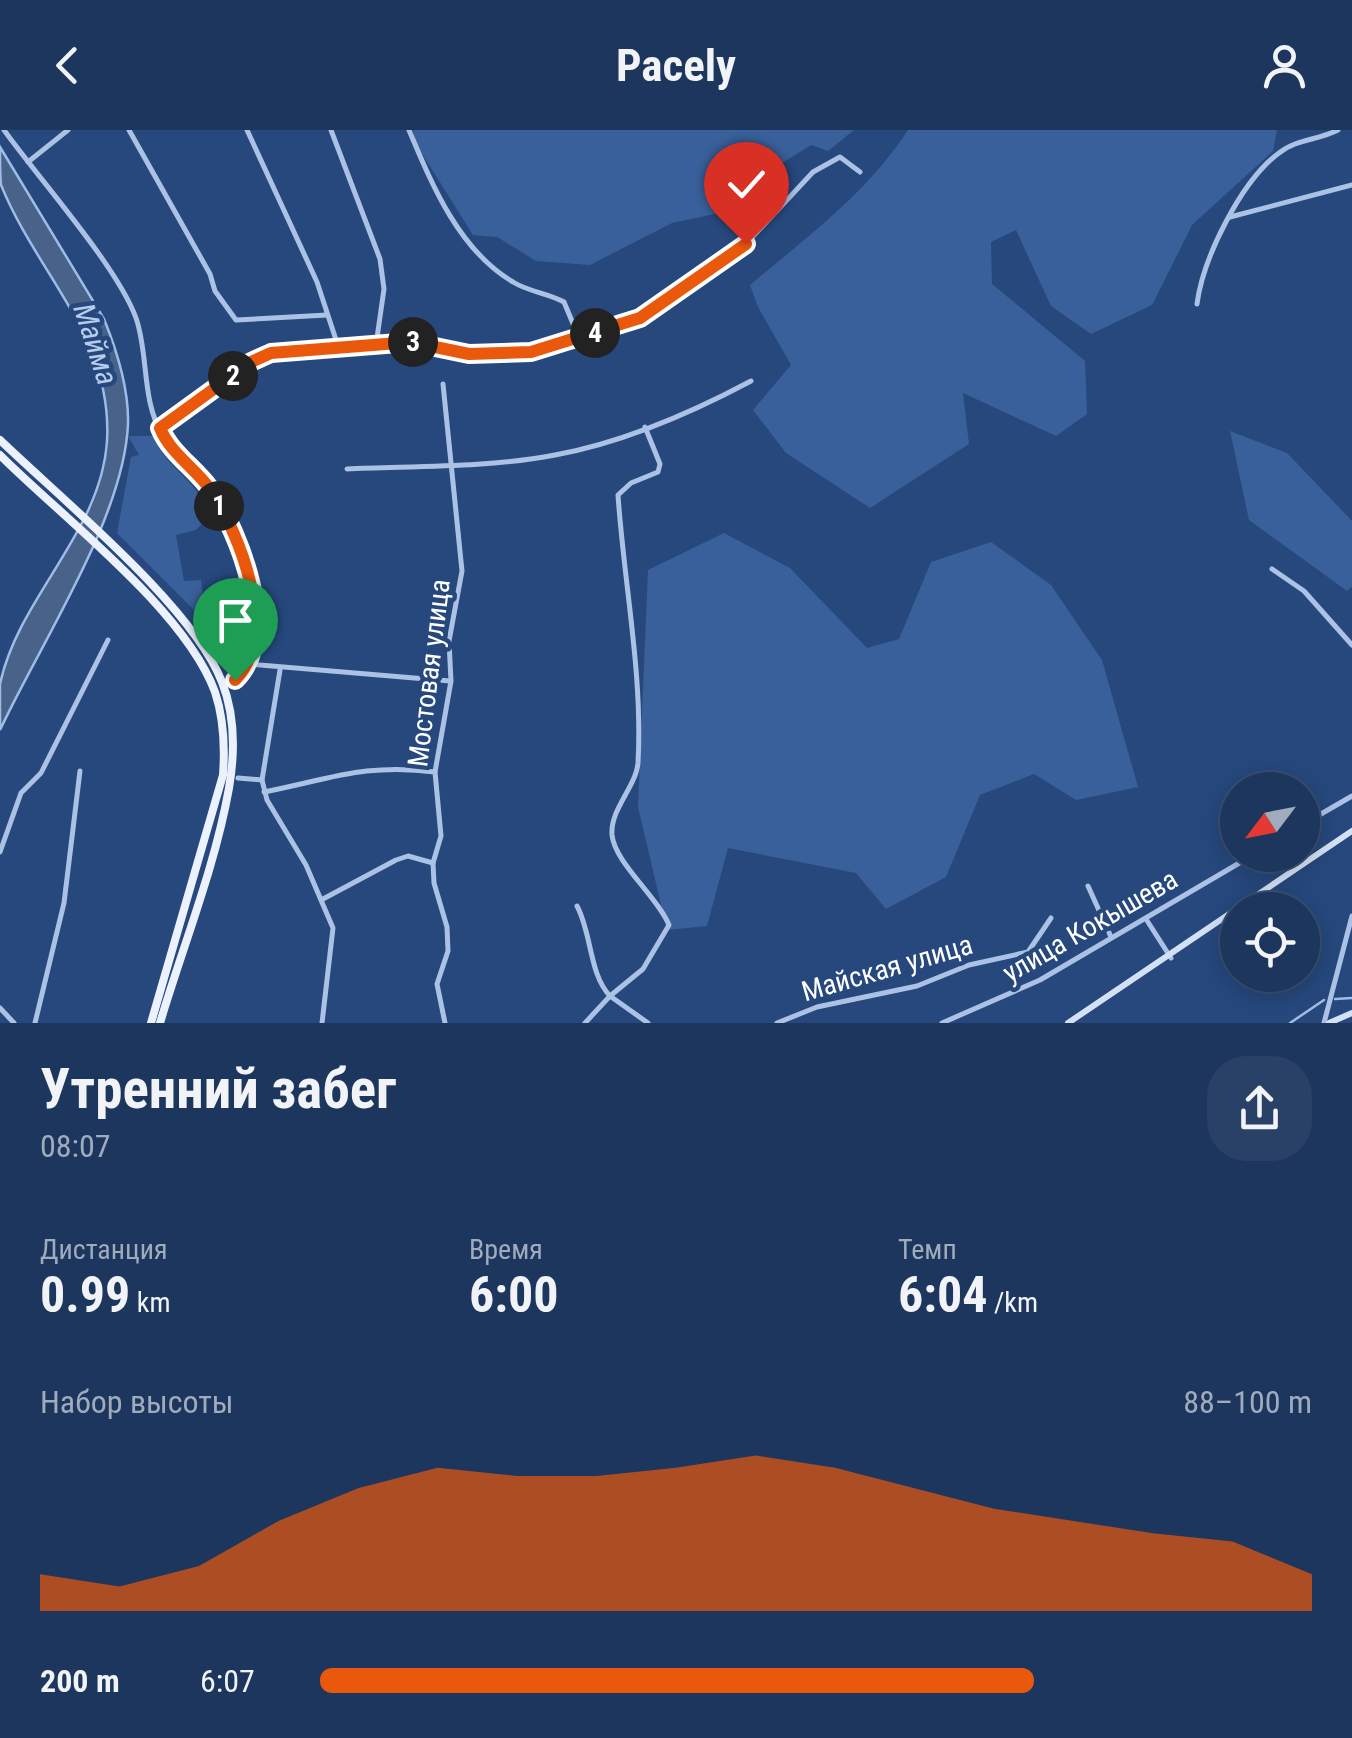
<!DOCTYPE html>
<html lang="ru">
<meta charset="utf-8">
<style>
:root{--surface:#1c365e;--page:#294167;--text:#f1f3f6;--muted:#a0abbc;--line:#3a5073;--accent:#ea580c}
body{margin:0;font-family:"Roboto Condensed",sans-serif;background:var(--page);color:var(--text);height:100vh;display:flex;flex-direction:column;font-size:38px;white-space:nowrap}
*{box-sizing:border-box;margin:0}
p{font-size:32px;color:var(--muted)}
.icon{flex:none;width:55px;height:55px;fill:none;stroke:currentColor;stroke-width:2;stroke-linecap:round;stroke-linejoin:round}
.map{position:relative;height:893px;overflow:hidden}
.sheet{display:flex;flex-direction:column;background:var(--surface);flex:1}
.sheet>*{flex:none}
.needle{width:65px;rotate:238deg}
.controls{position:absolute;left:1220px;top:642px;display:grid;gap:20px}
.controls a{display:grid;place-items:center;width:100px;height:100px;border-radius:50%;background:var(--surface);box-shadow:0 5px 25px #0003,0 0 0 2px var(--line);font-size:50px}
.pin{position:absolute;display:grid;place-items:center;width:85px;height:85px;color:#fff;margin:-102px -42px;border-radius:50% 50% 50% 0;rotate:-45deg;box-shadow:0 0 10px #0007}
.pin .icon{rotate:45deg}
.km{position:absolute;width:50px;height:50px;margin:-25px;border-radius:50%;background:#222;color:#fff;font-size:28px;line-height:50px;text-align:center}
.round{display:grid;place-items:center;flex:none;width:105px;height:105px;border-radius:40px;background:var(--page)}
.headline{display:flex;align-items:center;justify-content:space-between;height:170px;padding:0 40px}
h1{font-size:55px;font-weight:700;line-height:75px}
.metrics{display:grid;grid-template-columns:repeat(3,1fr);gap:15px;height:170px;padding:10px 40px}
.metrics div{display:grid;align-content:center}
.metrics b{font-size:50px;font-weight:700}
.metrics small{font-size:28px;font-weight:400}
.metrics p{font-size:28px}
.chart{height:280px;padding:20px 40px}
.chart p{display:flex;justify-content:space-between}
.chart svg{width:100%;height:180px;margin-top:10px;fill:var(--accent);opacity:.7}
ul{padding:0 40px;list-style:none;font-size:32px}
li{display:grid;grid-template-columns:160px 120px 1fr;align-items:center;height:75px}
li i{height:25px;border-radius:12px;background:var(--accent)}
header{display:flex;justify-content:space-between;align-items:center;height:130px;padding:0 40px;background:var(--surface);font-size:45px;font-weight:700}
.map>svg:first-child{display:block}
</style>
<header><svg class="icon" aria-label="back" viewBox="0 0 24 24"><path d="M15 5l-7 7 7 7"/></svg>Pacely<svg class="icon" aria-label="person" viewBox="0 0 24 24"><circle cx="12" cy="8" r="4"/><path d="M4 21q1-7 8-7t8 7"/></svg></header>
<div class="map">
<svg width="1352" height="893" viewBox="0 0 1352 893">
<rect width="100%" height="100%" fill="#26487d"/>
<g fill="#39609b">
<polygon points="413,0 854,0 828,21 811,15 749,54 719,83 672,93 590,135 536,131 497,107 473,105 416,14"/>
<path d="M 908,0 L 1277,0 L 1273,21 L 1192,95 L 1152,175 L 1091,204 L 1051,176 L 1016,100 L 991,112 L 992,154 L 1085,231 L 1087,284 L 1056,306 L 963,263 L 969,314 L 870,378 L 786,323 L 753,280 L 791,235 L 758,177 L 750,155 C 807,107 867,63 908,0 Z"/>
<polygon points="1230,301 1287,323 1352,391 1352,457 1347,461 1249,390"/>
<path d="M 128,306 L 156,306 C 161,339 205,351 207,388 L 196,400 L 176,405 L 184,451 L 201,450 L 206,492 L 117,403 L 131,327 L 139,325 Z"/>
<polygon points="724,403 790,438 867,518 899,509 931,432 991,412 1051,455 1102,530 1138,657 1076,670 1034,644 980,665 946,747 886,779 856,743 728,718 707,796 667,800 638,677 648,440"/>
</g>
<path fill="#496289" stroke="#9fbce6" stroke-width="2.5" d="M 0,17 L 104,189 C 117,221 129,259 128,294 C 124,388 41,512 0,600 C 0,585 0,568 0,554 C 19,466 101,403 107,311 C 113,208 37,144 1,55 C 0,45 0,28 0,17 Z"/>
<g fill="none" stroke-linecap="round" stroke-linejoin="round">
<g stroke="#9fbce6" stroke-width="2.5">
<polyline points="1335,869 1352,868"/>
<polyline points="1290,893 1324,870"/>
</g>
<g stroke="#abc2e5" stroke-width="5">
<path d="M 4,0 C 39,49 117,136 136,188 C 149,225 141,271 163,306 C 176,325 196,339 209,358 C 239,399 289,528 223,556"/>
<polyline points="129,0 210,144 215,161 236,190 327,185"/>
<polyline points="247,0 317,152 338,216"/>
<polyline points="331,0 380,129 384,159 376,215"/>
<path d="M 409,0 C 433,57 459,120 513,152 C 529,162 548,163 564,172 L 579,208"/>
<polyline points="28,32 68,0"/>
<polyline points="1230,87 1352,55"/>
<path d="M 1197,174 C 1203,128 1241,51 1279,23 C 1296,9 1319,10 1338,0"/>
<polyline points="443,254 462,441 449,511 451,551 435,642 441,706 433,733 434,753 447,797 448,821 437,854 445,893"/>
<polyline points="160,299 251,232 271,223 411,212 469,224 521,224 640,189 746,114 813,42 840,27 860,42"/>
<path d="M 347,339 C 416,336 487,338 555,325 C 621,313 691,283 751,251"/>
<polyline points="1272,439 1304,461 1352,515"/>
<polyline points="249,534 450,551"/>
<polyline points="238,648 262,650 280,540"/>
<polyline points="262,650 267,670 306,735 333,798 322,893"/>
<path d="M 264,662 C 330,649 366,633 435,642"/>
<polyline points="1302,695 1352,666"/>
<polyline points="0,722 21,663 41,643 108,510"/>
<polyline points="1088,756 1111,807"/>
<polyline points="323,769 396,730 408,726 433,733"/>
<path d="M 577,776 C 592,804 589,844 610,866 L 643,839 L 669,795 C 657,766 615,733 612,705 C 610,679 636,657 638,633 C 643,544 624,454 618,365 L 631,353 L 658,342 L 660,334 L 645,297"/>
<polyline points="1146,789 1171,828"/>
<polyline points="0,878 14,893"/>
<polyline points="35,893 64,773 80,641"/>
<polyline points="585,893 610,866 648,893"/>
<polyline points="777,893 817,877 917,856 969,835 1028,822 1051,788"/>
<polyline points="942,893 1040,850 1253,725"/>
<polyline points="1324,893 1352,786"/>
</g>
<g stroke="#d4e1f5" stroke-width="6">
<polyline points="1068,893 1352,701"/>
<polyline points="1329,893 1352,883"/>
</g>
<g stroke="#ebf1fd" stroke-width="8">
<path d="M 0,310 C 61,369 193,476 222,552 C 235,585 235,623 229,658 C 215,737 183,816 160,893"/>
<path d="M 0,325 C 63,388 185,480 215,562 C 224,589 225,617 223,645 L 151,893"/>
</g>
</g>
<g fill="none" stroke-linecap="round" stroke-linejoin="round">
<g stroke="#fff" stroke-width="20">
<path id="route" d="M 235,550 C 280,505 240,404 210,359 C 195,338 170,323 160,298 L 251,232 L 271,223 L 411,212 L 469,224 L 531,222 L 640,188 L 746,114"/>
</g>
<use href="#route" stroke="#ea580c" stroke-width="12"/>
</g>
<g text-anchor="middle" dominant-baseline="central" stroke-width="9" stroke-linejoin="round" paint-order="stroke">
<g font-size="28" fill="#fff" stroke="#26487d">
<text transform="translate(429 543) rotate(-83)">Мостовая улица</text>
<text transform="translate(1090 796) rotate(-30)">улица Кокышева</text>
<text transform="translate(887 838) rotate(-16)">Майская улица</text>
</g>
<g font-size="30" font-style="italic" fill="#b6cced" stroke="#26487d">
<text transform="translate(96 214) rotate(72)">Майма</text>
</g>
</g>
</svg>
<div class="controls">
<a><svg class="needle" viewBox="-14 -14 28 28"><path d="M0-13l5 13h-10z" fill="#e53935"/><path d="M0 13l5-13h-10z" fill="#a0abbc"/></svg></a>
<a><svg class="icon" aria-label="locate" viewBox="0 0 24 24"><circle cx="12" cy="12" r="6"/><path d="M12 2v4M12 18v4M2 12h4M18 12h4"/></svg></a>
</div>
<div class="pin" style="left:235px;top:550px;background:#1e9e55"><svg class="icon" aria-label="arrive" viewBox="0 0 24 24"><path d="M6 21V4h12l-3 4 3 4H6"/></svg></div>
<div class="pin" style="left:746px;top:114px;background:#d93025"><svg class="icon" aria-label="check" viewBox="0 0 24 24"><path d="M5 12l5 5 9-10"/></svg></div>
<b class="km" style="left:219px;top:376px">1</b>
<b class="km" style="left:233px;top:246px">2</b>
<b class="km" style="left:413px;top:212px">3</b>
<b class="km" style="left:595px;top:203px">4</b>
</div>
<section class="sheet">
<div class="headline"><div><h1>Утренний забег</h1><p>08:07</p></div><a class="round"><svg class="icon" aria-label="share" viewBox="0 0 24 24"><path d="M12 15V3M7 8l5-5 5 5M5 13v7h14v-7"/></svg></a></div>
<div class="metrics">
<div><p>Дистанция</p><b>0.99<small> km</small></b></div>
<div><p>Время</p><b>6:00</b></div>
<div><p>Темп</p><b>6:04<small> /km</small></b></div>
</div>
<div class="chart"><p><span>Набор высоты</span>88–100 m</p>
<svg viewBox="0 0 160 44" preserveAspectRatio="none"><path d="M0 44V35L10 38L20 33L30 22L40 14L50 9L60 11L70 11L80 9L90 6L100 9L110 14L120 19L130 22L140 25L150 27L160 35V44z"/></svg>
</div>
<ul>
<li><b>200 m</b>6:07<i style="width:72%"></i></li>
</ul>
</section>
